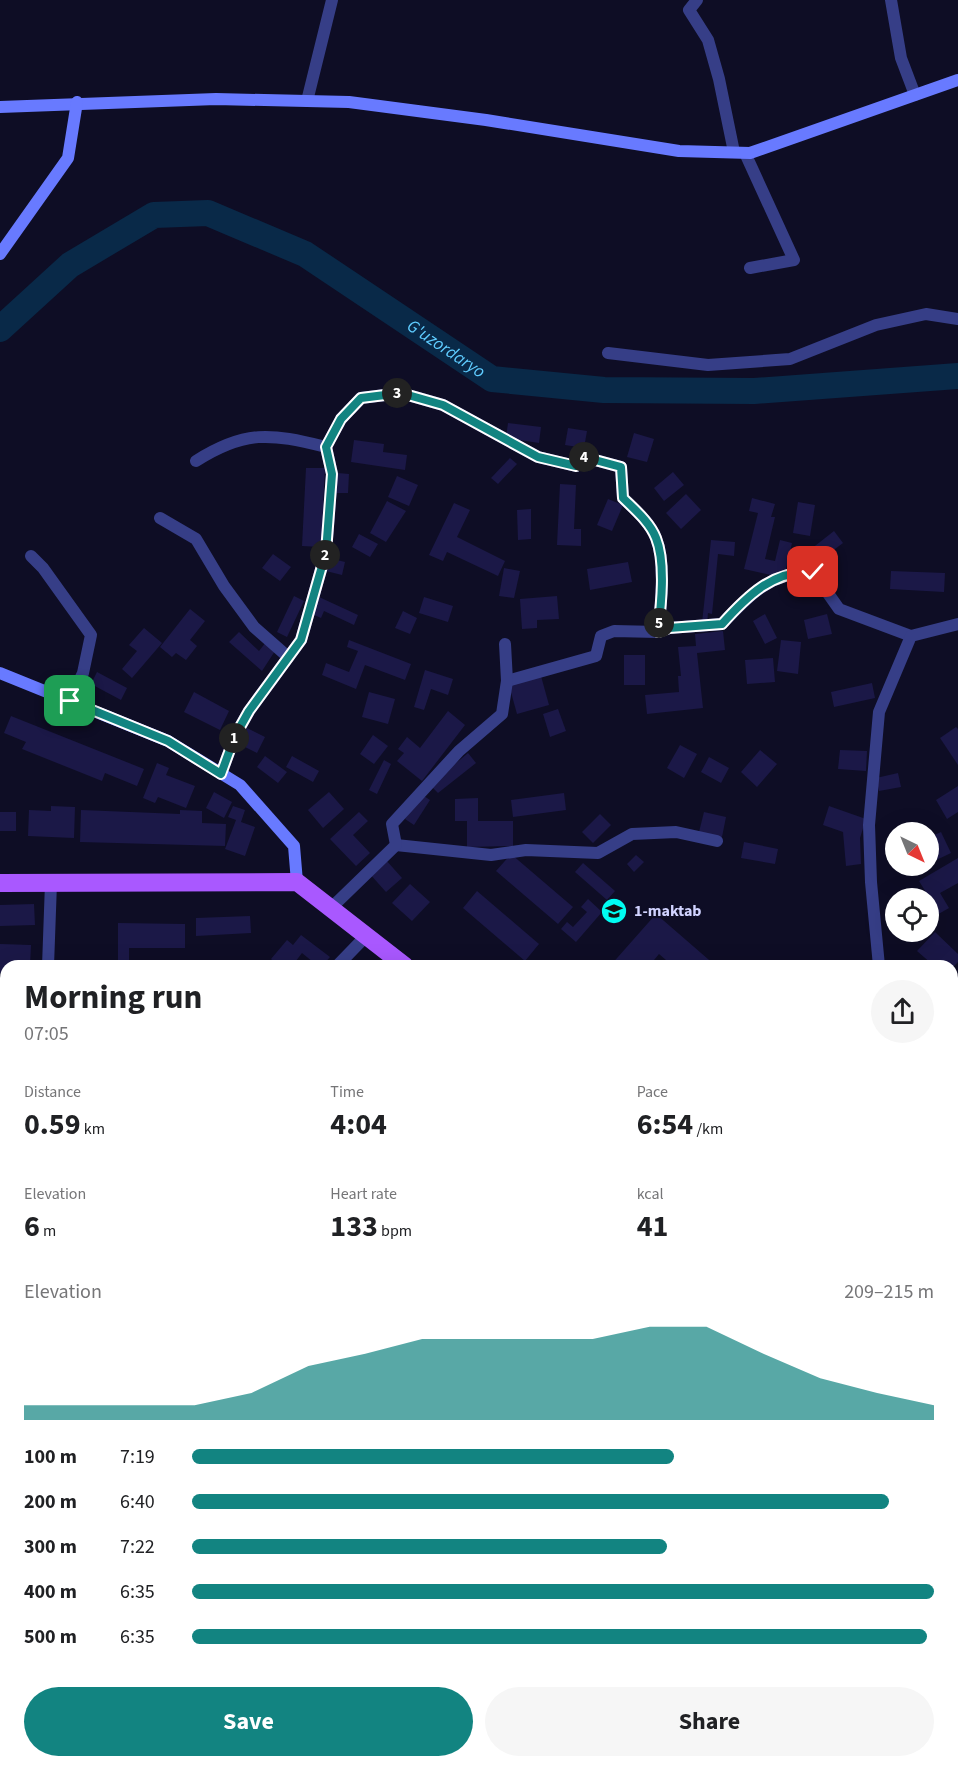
<!DOCTYPE html>
<meta charset="utf-8">
<style>
:root{--surface:#fff;--page:#f6f6f6;--text:#202124;--muted:#757577;--accent:#128481}
body{margin:0;font-family:"Source Sans 3",sans-serif;background:var(--page);color:var(--text);height:100vh;display:flex;flex-direction:column;font-size:22px;white-space:nowrap}
*{box-sizing:border-box;margin:0}
p{font-size:20px;color:var(--muted)}
.icon{flex:none;width:33px;height:33px;fill:none;stroke:currentColor;stroke-width:2;stroke-linecap:round;stroke-linejoin:round}
.map{position:relative;flex:1;overflow:hidden}
.details{position:absolute;left:0px;top:960px;width:958px;height:808px;display:flex;flex-direction:column;background:var(--surface);border-radius:18px 18px 0 0;box-shadow:0 6px 24px #0002}
.details>*{flex:none}
.needle{width:39px;rotate:137deg}
.controls{position:absolute;left:885px;top:822px;display:grid;gap:12px}
.controls a{display:grid;place-items:center;width:54px;height:54px;border-radius:50%;background:var(--surface);box-shadow:0 6px 24px #0002;font-size:30px}
.pin{position:absolute;display:grid;place-items:center;width:51px;height:51px;color:#fff;margin:-26px;border-radius:12px;box-shadow:0 3px 9px #0006}
.km{position:absolute;width:30px;height:30px;margin:-15px;border-radius:50%;background:#222;color:#fff;font-size:16px;line-height:30px;text-align:center}
.round{display:grid;place-items:center;flex:none;width:63px;height:63px;border-radius:32px;background:var(--page)}
.head{display:flex;align-items:center;justify-content:space-between;height:102px;padding:0 24px}
h1{font-size:33px;font-weight:700;line-height:45px}
.figures{display:grid;grid-template-columns:repeat(3,1fr);gap:9px;height:102px;padding:6px 24px}
.figures div{display:grid;align-content:center}
.figures b{font-size:30px;font-weight:700}
.figures small{font-size:16px;font-weight:400}
.figures p{font-size:16px}
.chart{height:168px;padding:12px 24px}
.chart p{display:flex;justify-content:space-between}
.chart svg{width:100%;height:108px;margin-top:6px;fill:var(--accent);opacity:.7}
.primary-button{display:flex;gap:12px;margin-top:auto;padding:12px 24px}
.primary-button a{flex:1;height:69px;border-radius:36px;background:var(--accent);color:#fff;font-size:24px;font-weight:700;line-height:69px;text-align:center}
.primary-button a+a{background:var(--page);color:var(--text)}
ul{padding:0 24px;list-style:none;font-size:20px}
li{display:grid;grid-template-columns:96px 72px 1fr;align-items:center;height:45px}
li i{height:15px;border-radius:8px;background:var(--accent)}
.map>svg:first-child{display:block}
</style>
<div class="map">
<svg width="958" height="1768" viewBox="0 0 958 1768">
<rect width="100%" height="100%" fill="#0e0d25"/>
<g fill="none" stroke-linecap="round" stroke-linejoin="round">
<path stroke="#092948" stroke-width="26" id="s1" d="M 0,329 L 70,265 L 154,215 L 208,213 L 305,254 L 492,379 L 604,390 L 754,391 L 958,376"/>
</g>
<g fill="#1b1847">
<polygon points="508,423 541,427 539,443 506,438"/>
<polygon points="568,428 587,431 584,448 565,445"/>
<polygon points="634,433 654,439 647,462 627,457"/>
<polygon points="354,440 384,444 383,452 407,455 405,470 351,462"/>
<polygon points="510,458 517,464 498,484 491,478"/>
<polygon points="306,468 325,468 321,547 302,546"/>
<polygon points="673,472 684,485 664,501 654,488"/>
<polygon points="338,473 349,474 348,493 336,493"/>
<polygon points="397,476 418,485 409,506 388,497"/>
<polygon points="560,484 576,485 574,529 581,529 581,546 557,545"/>
<polygon points="686,494 701,510 681,529 666,513"/>
<polygon points="752,498 775,504 771,517 775,517 765,559 775,561 780,540 792,543 786,569 771,575 744,569 758,513 749,511"/>
<polygon points="608,499 623,505 612,531 597,525"/>
<polygon points="387,501 406,511 386,542 370,533"/>
<polygon points="798,502 815,505 810,536 793,533"/>
<polygon points="454,503 470,510 457,537 505,561 498,576 447,552 443,561 429,555"/>
<polygon points="531,509 531,539 518,540 517,510"/>
<polygon points="834,531 843,543 815,564 806,553"/>
<polygon points="359,534 378,544 370,557 352,547"/>
<polygon points="711,540 735,542 734,556 718,554 712,614 708,613 707,624 702,623"/>
<polygon points="273,554 291,567 280,581 262,568"/>
<polygon points="329,558 345,562 342,575 326,571"/>
<polygon points="628,562 632,582 590,590 587,569"/>
<polygon points="504,568 520,571 514,598 499,596"/>
<polygon points="891,571 945,573 944,592 890,589"/>
<polygon points="294,596 304,601 287,637 277,632"/>
<polygon points="557,596 559,619 537,620 537,628 522,629 520,599"/>
<polygon points="319,597 358,615 354,625 324,611 321,618 312,614"/>
<polygon points="424,597 453,606 448,622 419,613"/>
<polygon points="190,609 205,621 190,640 197,646 186,660 176,653 172,657 160,647"/>
<polygon points="403,611 417,618 410,634 395,628"/>
<polygon points="765,614 777,638 765,644 753,621"/>
<polygon points="827,614 832,634 808,639 804,620"/>
<polygon points="144,628 162,643 132,678 122,669 137,651 129,645"/>
<polygon points="723,631 725,650 697,653 703,708 647,714 645,695 679,692 678,676 681,676 678,647 696,646 695,634"/>
<polygon points="239,632 259,651 266,642 275,651 262,671 229,642"/>
<polygon points="349,640 411,664 405,680 365,665 356,689 322,675 326,663 349,672 358,651 347,647"/>
<polygon points="781,640 801,642 798,674 777,671"/>
<rect x="624" y="655" width="21" height="30"/>
<polygon points="773,658 775,682 747,684 745,660"/>
<polygon points="425,670 453,679 448,695 431,689 424,710 414,707"/>
<polygon points="97,672 127,688 121,700 91,684"/>
<polygon points="541,676 549,705 517,714 509,685"/>
<polygon points="872,683 875,698 834,707 831,692"/>
<polygon points="194,692 229,711 220,730 184,712"/>
<polygon points="369,692 395,699 388,724 362,717"/>
<polygon points="558,709 566,731 550,737 543,714"/>
<polygon points="448,711 465,725 422,781 397,761 404,753 398,749 407,737 420,748"/>
<polygon points="11,716 144,769 137,786 105,773 102,781 22,749 26,742 4,733"/>
<polygon points="956,727 958,729 958,765 940,738"/>
<polygon points="247,728 265,737 257,753 239,744"/>
<polygon points="373,735 388,746 374,764 360,754"/>
<polygon points="680,745 697,754 684,778 667,768"/>
<polygon points="760,750 777,764 757,787 741,772"/>
<polygon points="840,750 867,751 866,771 838,769"/>
<polygon points="468,753 476,763 438,793 430,785"/>
<polygon points="265,756 287,772 278,783 257,767"/>
<polygon points="292,756 319,771 313,782 286,767"/>
<polygon points="709,757 729,768 721,783 701,772"/>
<polygon points="384,760 391,764 377,794 369,790"/>
<polygon points="157,763 169,768 166,775 195,786 186,808 158,797 155,803 143,798"/>
<polygon points="898,773 901,787 879,791 876,778"/>
<polygon points="958,786 958,812 947,819 936,800"/>
<polygon points="214,792 232,802 224,818 206,808"/>
<polygon points="329,792 344,809 323,828 308,810"/>
<polygon points="564,793 566,810 513,817 511,800"/>
<polygon points="421,794 430,800 414,825 405,819"/>
<polygon points="478,798 478,821 513,821 513,846 467,847 467,821 455,821 455,799"/>
<polygon points="51,806 75,807 74,838 28,836 29,810 51,811"/>
<polygon points="233,806 245,810 241,822 255,827 245,856 225,849 236,820 228,817"/>
<polygon points="829,806 866,819 860,838 861,864 846,866 843,832 823,825"/>
<polygon points="81,810 180,814 180,810 202,811 202,823 226,824 225,846 80,842"/>
<rect x="0" y="812" width="16" height="19"/>
<polygon points="359,812 368,821 353,835 370,853 356,866 330,839"/>
<polygon points="704,812 726,817 722,837 699,832"/>
<polygon points="600,814 611,825 593,843 582,832"/>
<polygon points="941,832 951,853 928,864 928,838"/>
<polygon points="744,842 778,849 775,864 741,858"/>
<polygon points="511,854 573,907 558,924 496,871"/>
<polygon points="636,855 644,862 634,872 627,864"/>
<polygon points="958,858 958,883 940,893 949,908 928,920 928,898 918,898 927,894 919,881"/>
<polygon points="385,859 402,878 386,892 369,873"/>
<polygon points="583,863 615,891 607,900 575,872"/>
<polygon points="410,884 430,902 412,921 392,903"/>
<polygon points="477,891 539,944 525,961 463,908"/>
<polygon points="588,899 602,912 576,942 561,929 567,922 573,927 587,912 581,907"/>
<polygon points="34,904 35,925 0,926 0,905"/>
<polygon points="656,914 716,966 673,966 659,954 649,966 610,966"/>
<polygon points="250,916 251,933 196,936 196,918"/>
<polygon points="118,923 185,924 185,948 129,948 129,966 118,966"/>
<polygon points="935,932 958,954 958,962 952,968 952,966 930,966 932,964 917,951"/>
<polygon points="301,935 330,957 322,966 318,966 302,953 292,966 279,966 271,959 287,940 293,945"/>
<polygon points="0,944 31,945 30,966 6,966 6,973 0,973"/>
<polygon points="952,1025 958,1026 953,1052 952,1052"/>
<polygon points="952,1291 958,1295 958,1326 952,1321"/>
<polygon points="6,1346 6,1363 0,1364 0,1347"/>
<polygon points="5,1465 6,1466 6,1488 0,1481 0,1469"/>
<polygon points="958,1704 958,1761 952,1752 952,1707"/>
<polygon points="0,1724 6,1727 6,1743 0,1740"/>
<polygon points="138,1762 174,1762 169,1768 136,1768"/>
<polygon points="866,1762 890,1762 893,1767 899,1762 903,1768 870,1768"/>
</g>
<g fill="none" stroke-linecap="round" stroke-linejoin="round">
<g stroke="#363e87" stroke-width="12">
<polyline points="697,0 689,10 708,40 719,79 734,152"/>
<polyline points="891,0 901,58 915,95"/>
<polyline points="307,101 332,0"/>
<polyline points="745,153 794,260 750,268"/>
<polyline points="608,353 708,365 790,359 876,325 926,314 958,319"/>
<path d="M 326,447 L 341,419 L 361,398 L 401,393 L 443,405 L 538,457 L 576,466 L 584,457 L 621,467 L 623,498 C 634,509 650,522 656,538 C 666,563 661,606 658,632"/>
<path d="M 196,461 C 245,430 270,433 326,447 L 332,474 L 326,552 L 301,640 L 249,711 L 235,736 L 221,774"/>
<polyline points="160,518 196,539 224,586 254,627 287,656"/>
<polyline points="31,556 43,568 91,635 83,673 70,701"/>
<path d="M 507,681 L 596,656 L 601,636 L 614,631 L 658,632 L 669,628 L 722,624 C 748,596 773,570 813,572 L 839,609 L 911,636"/>
<polyline points="396,845 491,855 526,850 598,853 632,834 676,832 717,841"/>
<polyline points="331,908 396,845 392,824 459,751 502,714 507,681 505,644"/>
<polyline points="48,966 51,883"/>
<polyline points="337,966 366,936"/>
<polyline points="879,966 871,882 869,825 879,712 911,636 958,624"/>
<polyline points="0,1130 6,1129"/>
<polyline points="952,1182 958,1183"/>
<polyline points="0,1337 6,1334"/>
<polyline points="952,1389 958,1393"/>
<polyline points="0,1640 6,1627"/>
<polyline points="412,1762 417,1768"/>
</g>
<g stroke="#687aff" stroke-width="12">
<polyline points="0,107 216,99 349,102 486,120 679,151 750,153 958,80"/>
<polyline points="0,254 68,158 77,102"/>
<polyline points="0,673 168,741 240,785 294,846 297,882"/>
</g>
<g stroke="#a958ff" stroke-width="18">
<polyline points="0,883 297,882 405,966"/>
<polyline points="952,1491 958,1501"/>
</g>
</g>
<g fill="none" stroke-linecap="round" stroke-linejoin="round">
<g stroke="#fff" stroke-width="12">
<path id="route" d="M 70,701 L 168,741 L 221,774 L 235,736 L 249,711 L 301,640 L 326,552 L 332,474 L 326,447 L 341,419 L 361,398 L 401,393 L 443,405 L 538,457 L 576,466 L 584,457 L 621,467 L 623,498 C 634,509 650,522 656,538 C 666,563 661,606 658,632 L 669,628 L 722,624 C 747,596 773,570 813,572"/>
</g>
<use href="#route" stroke="#128481" stroke-width="8"/>
</g>
<defs>
<g id="school-disc" transform="scale(1.35)"><circle r="9.5" fill="#00fcf2" stroke="#0e0d25"/><path d="M0-5L7-2L0 1L-7-2ZM-4 1L0 2.5L4 1V4Q0 6-4 4Z" fill="#111"/></g>
</defs>
<g fill-rule="evenodd">
<use href="#school-disc" x="614" y="911"/>
</g>
<g text-anchor="middle" dominant-baseline="central" stroke-width="4.5" stroke-linejoin="round" paint-order="stroke">
<g font-size="16" font-weight="bold" fill="#d1d3ff" stroke="#0e0d25" text-anchor="start">
<text x="634" y="911">1-maktab</text>
</g>
<g font-size="18" font-style="italic" fill="#5fccff" stroke="#0e0d25">
<text stroke="none"><textPath href="#s1" startOffset="522">G'uzordaryo</textPath></text>
</g>
</g>
</svg>
<div class="controls">
<a><svg class="needle" viewBox="-14 -14 28 28"><path d="M0-13l5 13h-10z" fill="#e53935"/><path d="M0 13l5-13h-10z" fill="#757577"/></svg></a>
<a><svg class="icon" aria-label="locate" viewBox="0 0 24 24"><circle cx="12" cy="12" r="6"/><path d="M12 2v4M12 18v4M2 12h4M18 12h4"/></svg></a>
</div>
<div class="pin" style="left:70px;top:701px;background:#1e9e55"><svg class="icon" aria-label="arrive" viewBox="0 0 24 24"><path d="M6 21V4h12l-3 4 3 4H6"/></svg></div>
<div class="pin" style="left:813px;top:572px;background:#d93025"><svg class="icon" aria-label="check" viewBox="0 0 24 24"><path d="M5 12l5 5 9-10"/></svg></div>
<b class="km" style="left:234px;top:738px">1</b>
<b class="km" style="left:325px;top:555px">2</b>
<b class="km" style="left:397px;top:393px">3</b>
<b class="km" style="left:584px;top:457px">4</b>
<b class="km" style="left:659px;top:623px">5</b>
<section class="details">
<div class="head"><div><h1>Morning run</h1><p>07:05</p></div><a class="round"><svg class="icon" aria-label="share" viewBox="0 0 24 24"><path d="M12 15V3M7 8l5-5 5 5M5 13v7h14v-7"/></svg></a></div>
<div class="figures">
<div><p>Distance</p><b>0.59<small> km</small></b></div>
<div><p>Time</p><b>4:04</b></div>
<div><p>Pace</p><b>6:54<small> /km</small></b></div>
</div>
<div class="figures">
<div><p>Elevation</p><b>6<small> m</small></b></div>
<div><p>Heart rate</p><b>133<small> bpm</small></b></div>
<div><p>kcal</p><b>41</b></div>
</div>
<div class="chart"><p><span>Elevation</span>209–215 m</p>
<svg viewBox="0 0 160 44" preserveAspectRatio="none"><path d="M0 44V38L10 38L20 38L30 38L40 33L50 22L60 17L70 11L80 11L90 11L100 11L110 6L120 6L130 17L140 27L150 33L160 38V44z"/></svg>
</div>
<ul>
<li><b>100 m</b>7:19<i style="width:65%"></i></li>
<li><b>200 m</b>6:40<i style="width:94%"></i></li>
<li><b>300 m</b>7:22<i style="width:64%"></i></li>
<li><b>400 m</b>6:35<i style="width:100%"></i></li>
<li><b>500 m</b>6:35<i style="width:99%"></i></li>
</ul>
<div class="primary-button"><a>Save</a><a>Share</a></div>
</section>
</div>
